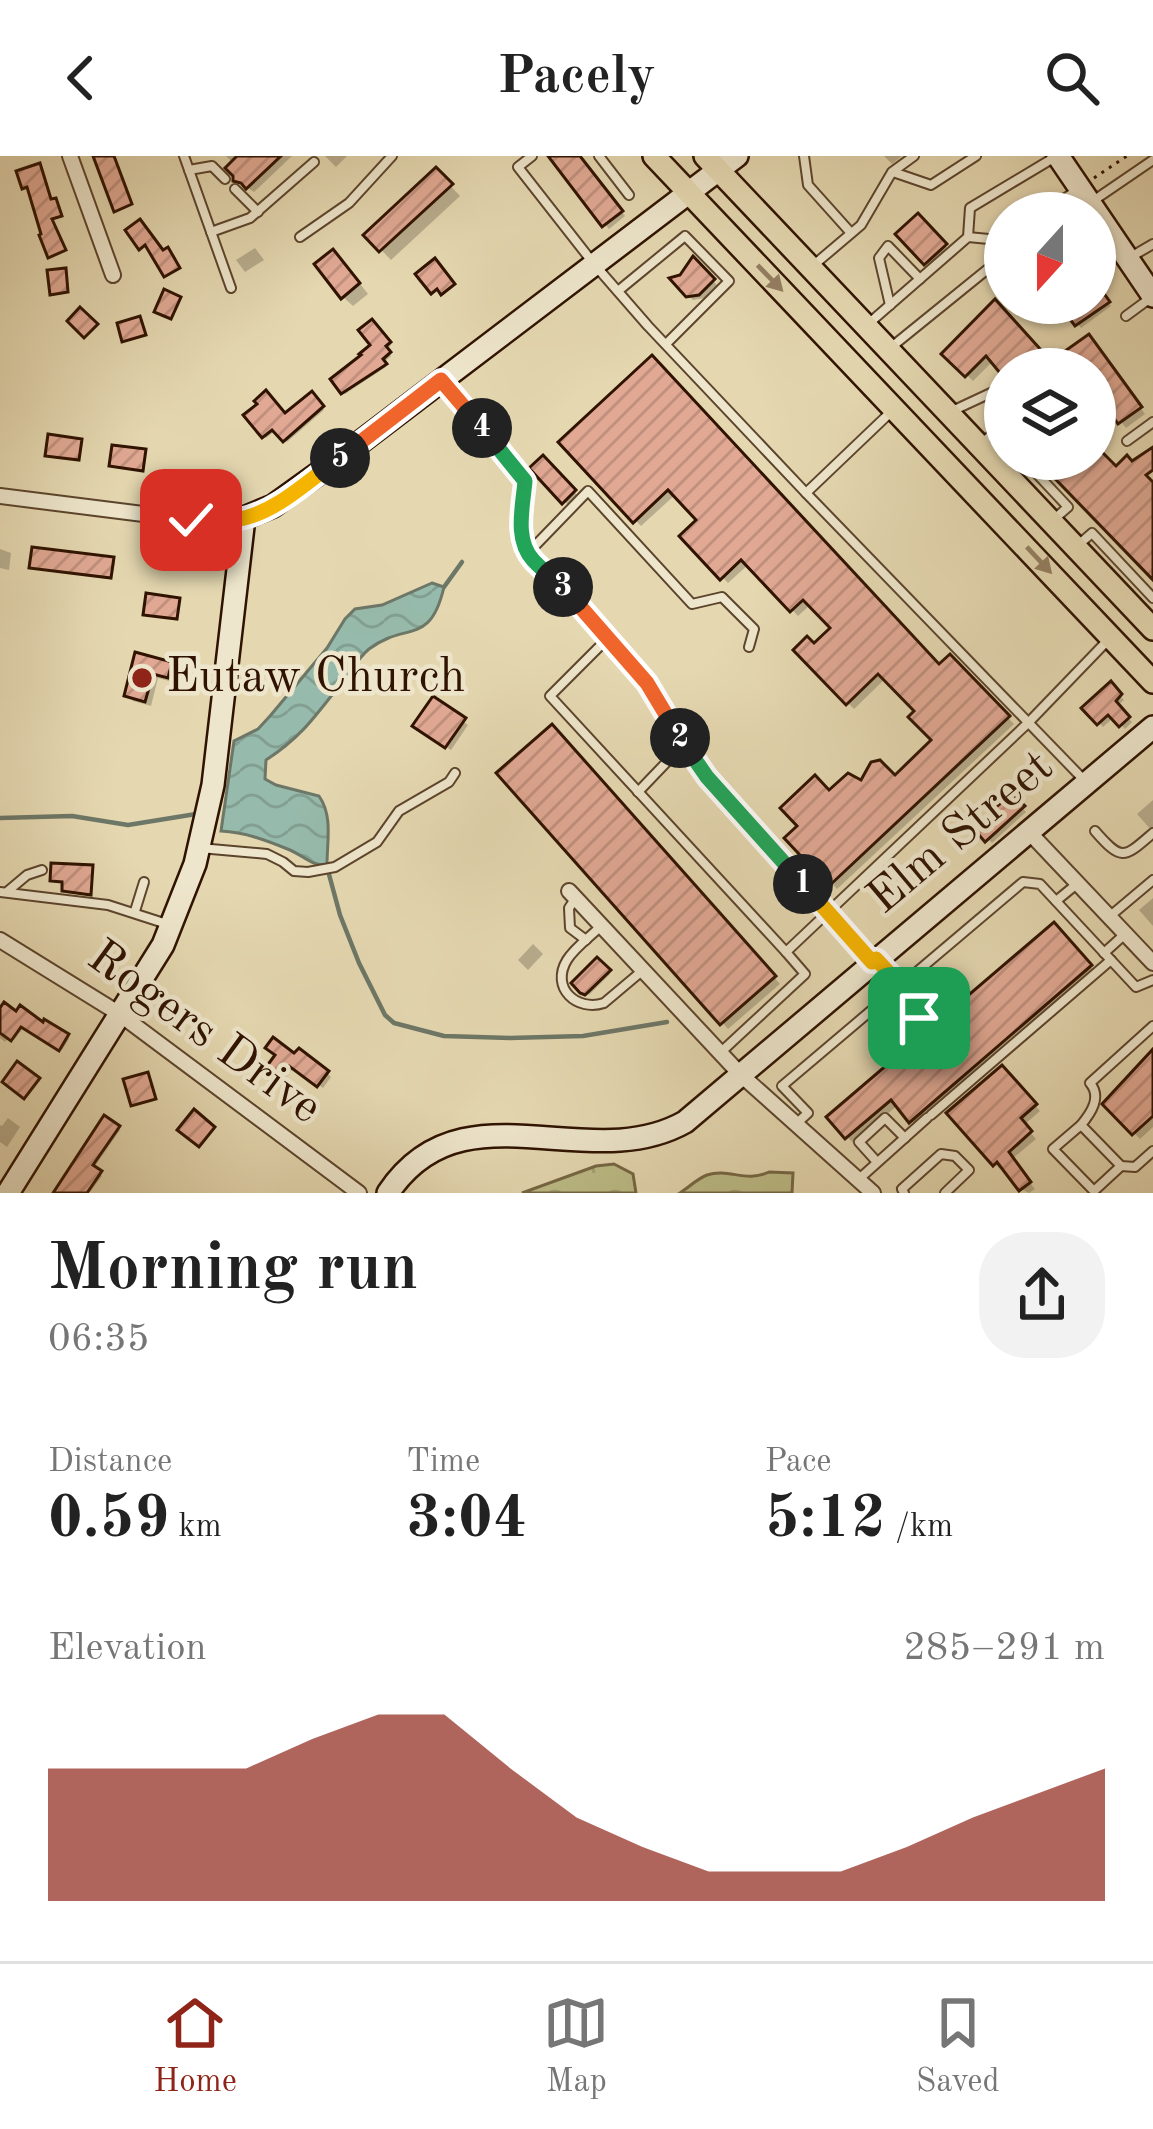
<!DOCTYPE html>
<meta charset="utf-8">
<style>
:root{--surface:#fff;--page:#f2f2f2;--text:#222;--muted:#767676;--line:#e0e0e0;--accent:#8f2418}
body{margin:0;font-family:"Old Standard TT",serif;background:var(--page);color:var(--text);height:100vh;display:flex;flex-direction:column;font-size:45px;white-space:nowrap}
*{box-sizing:border-box;margin:0}
p{font-size:39px;color:var(--muted)}
.icon{flex:none;width:66px;height:66px;fill:none;stroke:currentColor;stroke-width:2;stroke-linecap:round;stroke-linejoin:round}
.map{position:relative;height:1037px;overflow:hidden}
.panel{display:flex;flex-direction:column;background:var(--surface);flex:1}
.panel>*{flex:none}
.needle{width:78px;rotate:201deg}
.buttons{position:absolute;left:984px;top:36px;display:grid;gap:24px}
.buttons a{display:grid;place-items:center;width:132px;height:132px;border-radius:50%;background:var(--surface);box-shadow:0 3px 9px #0004;font-size:60px}
.pin{position:absolute;display:grid;place-items:center;width:102px;height:102px;color:#fff;margin:-51px;border-radius:24px;box-shadow:0 6px 18px #0006}
.km{position:absolute;width:60px;height:60px;margin:-30px;border-radius:50%;background:#222;color:#fff;font-size:33px;line-height:60px;text-align:center}
.round{display:grid;place-items:center;flex:none;width:126px;height:126px;border-radius:48px;background:var(--page)}
.summary{display:flex;align-items:center;justify-content:space-between;height:204px;padding:0 48px}
h1{font-size:66px;font-weight:800;line-height:90px}
.metrics{display:grid;grid-template-columns:repeat(3,1fr);gap:18px;height:204px;padding:12px 48px}
.metrics div{display:grid;align-content:center}
.metrics b{font-size:60px;font-weight:800}
.metrics small{font-size:33px;font-weight:400}
.metrics p{font-size:33px}
.chart{height:336px;padding:24px 48px}
.chart p{display:flex;justify-content:space-between}
.chart svg{width:100%;height:216px;margin-top:12px;fill:var(--accent);opacity:.7}
header{display:flex;justify-content:space-between;align-items:center;height:156px;padding:0 48px;background:var(--surface);font-size:54px;font-weight:800}
.dock{display:flex;justify-content:space-around;align-items:center;height:168px;border-top:3px solid var(--line);background:var(--surface);font-size:33px;color:var(--muted)}
.dock a{display:grid;justify-items:center;gap:6px}
.dock .active{color:var(--accent)}
.map>svg:first-child{display:block}
</style>
<header><svg class="icon" aria-label="back" viewBox="0 0 24 24"><path d="M15 5l-7 7 7 7"/></svg>Pacely<svg class="icon" aria-label="search" viewBox="0 0 24 24"><circle cx="10" cy="10" r="6"/><path d="M15 15l6 6"/></svg></header>
<div class="map">
<svg width="1153" height="1037" viewBox="0 0 1153 1037">
<defs>
<pattern id="forest-crowns" width="20" height="18" patternUnits="userSpaceOnUse" patternTransform="scale(3)"><rect width="20" height="18" fill="#bcbc87"/><path d="M2 6a3 3 0 1 1 6 0M12 15a3 3 0 1 1 6 0" fill="none" stroke="#a2a173"/></pattern>
<pattern id="water-waves" width="16" height="10" patternUnits="userSpaceOnUse" patternTransform="scale(3)"><rect width="16" height="10" fill="#96baab"/><path d="M0 5q4-4 8 0t8 0" fill="none" stroke="#829f91"/></pattern>
<pattern id="building-hatch" width="6" height="6" patternUnits="userSpaceOnUse" patternTransform="scale(3)"><rect width="6" height="6" fill="#e1a994"/><path d="M-1 1l2-2M0 6l6-6M5 7l2-2" fill="none" stroke="#c1907e"/></pattern>
</defs>
<rect width="100%" height="100%" fill="#e5d8b1"/>
<filter id="stains"><feTurbulence type="fractalNoise" baseFrequency=".00167" numOctaves="4"/><feColorMatrix values="0 0 0 0 .2 0 0 0 0 .09 0 0 0 0 .02 0 0 0 .5 -.17"/></filter>
<radialGradient id="worn" r=".72"><stop offset=".6" stop-color="#630" stop-opacity="0"/><stop offset="1" stop-color="#630" stop-opacity=".3"/></radialGradient>
<g fill="url(#forest-crowns)" stroke="#766744" stroke-width="3">
<polygon points="614,1008 633,1018 636,1037 522,1037 596,1010"/>
<path d="M 769,1016 L 793,1017 L 792,1037 L 680,1037 C 688,1032 698,1022 707,1019 C 729,1012 746,1027 769,1016 Z"/>
</g>
<path fill="url(#water-waves)" stroke="#6d7767" stroke-width="3" d="M 432,427 L 444,431 C 430,491 406,465 369,493 C 358,502 349,518 339,530 C 314,562 300,582 266,604 L 265,623 L 276,629 L 319,640 C 333,660 327,685 327,709 C 311,710 304,700 290,694 C 268,685 245,676 221,675 L 234,585 L 258,573 L 270,560 L 327,492 L 345,463 L 355,453 L 382,449 Z"/>
<g fill="#0003">
<polygon points="226,0 292,0 254,36 236,24 234,8"/>
<polygon points="325,0 347,0 336,11"/>
<polygon points="551,0 578,0 625,60 609,73"/>
<polygon points="884,0 902,0 892,8"/>
<polygon points="436,15 460,40 391,104 367,79"/>
<polygon points="918,61 949,94 930,110 899,78"/>
<polygon points="255,92 264,104 245,116 236,104"/>
<polygon points="694,105 717,129 704,142 693,144 674,124 681,122"/>
<polygon points="343,106 368,138 353,150 343,141"/>
<polygon points="1095,130 1111,150 1081,172 1062,147 1095,147"/>
<polygon points="995,148 1051,209 1094,188 1145,258 1126,272 1095,231 1095,213 1005,213 1005,218 994,204 973,225 946,198"/>
<polygon points="372,167 391,189 386,194 391,200 383,207 386,211 345,238 334,224 374,189"/>
<polygon points="652,203 939,512 950,502 1014,568 837,733 788,683 830,638 862,628 895,623 935,585 918,555 886,522 854,553 797,494 814,491 834,472 811,448 798,460 749,408 728,427 683,380 700,364 676,338 641,370 562,287"/>
<polygon points="312,239 324,254 287,286 276,274 266,282 247,260 285,261"/>
<polygon points="543,303 578,340 568,349 533,312"/>
<polygon points="0,393 11,397 9,414 0,412"/>
<polygon points="112,404 115,406 112,423 32,411"/>
<polygon points="138,500 170,509 176,515 173,526 158,522 151,550 133,545 127,539"/>
<polygon points="1110,530 1124,544 1117,550 1132,566 1125,573 1114,561 1103,571 1085,552"/>
<polygon points="434,544 468,569 451,594 420,573"/>
<polygon points="552,572 780,828 728,873 501,618"/>
<polygon points="1012,641 1026,656 992,687 977,672"/>
<polygon points="1153,644 1153,675 1152,675 1137,658"/>
<polygon points="1153,742 1153,770 1139,754"/>
<polygon points="1054,771 1096,817 917,971 898,949 853,987 830,962"/>
<polygon points="533,788 543,798 528,814 518,804"/>
<polygon points="598,805 610,818 589,839 576,829"/>
<polygon points="0,848 17,860 67,881 69,883 62,894 24,871 14,884 9,881 5,886 0,882"/>
<polygon points="1153,897 1153,971 1140,983 1106,948"/>
<polygon points="278,899 327,917 331,921 323,932 294,911 280,930 269,921"/>
<polygon points="1002,913 1040,955 1024,969 1036,983 1012,1003 1035,1033 1029,1037 1021,1033 1004,1010 1000,1013 995,1008"/>
<polygon points="8,962 20,971 7,991 0,986 0,969 2,970"/>
<polygon points="105,964 120,974 93,1013 102,1020 90,1036 80,1029 75,1037 53,1037 55,1034 58,1036"/>
</g>
<g fill="none" stroke-linecap="round" stroke-linejoin="round">
<g stroke="#6d7767" stroke-width="4.5">
<polyline points="444,431 462,406"/>
<polyline points="0,662 72,660 128,669 196,658"/>
<polyline points="327,711 340,759 359,807 385,859 394,867 444,880 510,882 583,880 667,866"/>
</g>
</g>
<g fill="url(#building-hatch)" stroke="#2f1200" stroke-width="3">
<polygon points="93,0 114,0 132,48 114,56"/>
<polygon points="237,0 281,0 246,33 241,27 233,25 233,20 225,12"/>
<polygon points="548,0 580,0 623,55 602,71"/>
<polygon points="40,7 51,43 56,42 62,60 52,63 66,94 48,102 39,79 41,78 27,31 22,33 16,15"/>
<polygon points="436,11 453,28 379,96 363,79"/>
<polygon points="918,57 947,88 924,109 895,78"/>
<polygon points="140,63 163,94 168,91 180,112 164,121 145,89 139,94 125,74"/>
<polygon points="333,93 360,127 341,143 314,108"/>
<polygon points="693,100 715,123 699,139 686,141 669,122 680,119"/>
<polygon points="435,102 455,128 441,139 437,133 431,138 415,118"/>
<polygon points="66,112 68,136 50,139 47,114"/>
<polygon points="1095,125 1110,146 1075,170 1058,147 1095,147"/>
<polygon points="164,133 181,141 171,163 154,156"/>
<polygon points="995,143 1051,205 1089,178 1142,251 1118,268 1095,236 1095,213 1005,213 1005,223 986,200 965,221 941,198"/>
<polygon points="80,151 98,168 84,182 67,165"/>
<polygon points="140,160 146,179 122,186 117,167"/>
<polygon points="372,163 391,186 386,190 391,196 383,203 387,208 341,238 330,223 361,199 359,198 370,189 358,174"/>
<polygon points="652,199 939,508 950,498 1010,560 829,730 784,682 797,670 780,652 815,619 829,634 848,617 861,624 871,606 880,604 895,619 931,584 908,561 914,555 878,518 846,549 793,494 807,480 814,487 830,472 803,444 790,456 741,404 720,424 679,380 696,364 668,334 633,367 558,286"/>
<polygon points="266,234 285,257 312,235 324,250 283,286 272,274 262,282 243,259 257,248 254,245"/>
<polygon points="48,278 82,283 79,304 45,300"/>
<polygon points="112,289 146,293 143,315 109,310"/>
<polygon points="1095,289 1116,310 1127,299 1132,305 1153,291 1153,314 1146,319 1153,326 1153,424 1036,303 1095,303"/>
<polygon points="543,299 576,334 562,348 529,312"/>
<polygon points="32,391 114,401 111,422 29,412"/>
<polygon points="146,437 180,442 177,463 143,459"/>
<polygon points="135,496 172,506 168,522 153,518 145,546 124,540"/>
<polygon points="1111,525 1122,538 1116,545 1130,561 1119,571 1108,559 1097,569 1081,552"/>
<polygon points="433,540 466,562 445,592 412,570"/>
<polygon points="552,568 776,820 720,869 496,617"/>
<polygon points="1012,637 1025,650 985,686 973,672"/>
<polygon points="51,707 93,709 91,739 62,735 62,726 50,725"/>
<polygon points="1054,766 1092,809 909,967 891,944 845,983 826,961"/>
<polygon points="597,801 611,814 585,839 580,837 571,827"/>
<polygon points="4,846 16,855 20,849 43,866 44,863 69,878 59,895 21,871 11,885 0,877 0,852"/>
<polygon points="273,881 294,897 299,892 329,915 317,931 289,910 275,928 261,918 275,899 265,892"/>
<polygon points="1153,893 1153,960 1132,979 1102,948"/>
<polygon points="17,905 40,922 24,943 2,926"/>
<polygon points="1002,909 1037,948 1021,962 1032,975 1009,996 1031,1026 1019,1035 997,1006 993,1010 946,957"/>
<polygon points="148,916 156,943 131,950 123,923"/>
<polygon points="194,953 215,971 199,991 177,974"/>
<polygon points="104,959 120,970 93,1009 102,1015 87,1037 53,1037"/>
</g>
<g fill="none" stroke-linecap="round" stroke-linejoin="round">
<g stroke="#5c442c" stroke-width="12">
<g id="lane">
<polyline points="184,0 231,132"/>
<polyline points="532,0 518,11 594,108 648,170 806,337"/>
<polyline points="599,0 629,39"/>
<polyline points="804,0 808,29 851,77"/>
<polyline points="189,14 212,10 225,23"/>
<polyline points="893,16 931,29 976,0"/>
<polyline points="235,33 258,56"/>
<polyline points="1090,47 1153,4"/>
<polyline points="1042,57 1076,35"/>
<polyline points="211,76 250,62 314,6"/>
<polyline points="300,81 349,47 392,0"/>
<polyline points="968,81 970,52 1055,1"/>
<polyline points="1129,102 1153,88"/>
<polyline points="815,108 861,69 892,16 914,0"/>
<polyline points="618,135 685,80 729,125 666,188"/>
<polyline points="890,149 879,102 888,90 920,123"/>
<polyline points="1126,160 1149,143"/>
<polyline points="867,169 968,81 999,84 1005,81"/>
<polyline points="889,193 1005,99"/>
<polyline points="442,225 525,325 521,366 523,390 533,404 558,426 647,527 688,594 707,621 872,806"/>
<polyline points="894,253 806,337 1083,623"/>
<polyline points="950,256 995,235 1005,246"/>
<polyline points="1127,285 1153,266"/>
<polyline points="980,289 1005,267"/>
<polyline points="1023,303 1068,351 1052,365"/>
<polyline points="1077,390 1092,377 1153,442"/>
<polyline points="528,397 588,335 692,448 722,441 754,473 749,491"/>
<polyline points="608,482 550,540 786,796"/>
<polyline points="638,636 684,588"/>
<path d="M 1095,675 C 1122,706 1124,702 1153,677"/>
<polyline points="200,692 267,698 283,706 294,715 308,716 335,711 377,686 399,655 449,626 455,617"/>
<polyline points="8,735 27,719 42,714"/>
<polyline points="0,736 108,749 170,769"/>
<polyline points="575,743 569,752 570,772 586,784"/>
<polyline points="1056,745 1078,727"/>
<polyline points="135,755 144,726"/>
<polyline points="1109,761 1153,724"/>
<path d="M 601,770 C 590,781 575,791 567,804 C 550,832 577,856 604,847 L 642,815"/>
<polyline points="1104,797 1125,778"/>
<polyline points="877,804 901,829"/>
<polyline points="907,824 932,851"/>
<polyline points="894,835 919,862"/>
<path d="M 1153,870 L 1090,927 C 1102,941 1091,957 1081,969 L 1121,1010 L 1135,1011 L 1153,995"/>
<polyline points="720,897 805,818 786,796 1028,567 1110,482"/>
<polyline points="931,959 1111,804"/>
<polyline points="797,967 808,957 782,930 1023,726 1040,728 1136,831 1153,824"/>
<polyline points="1081,969 1053,993 1094,1035 1121,1010"/>
<polyline points="877,1006 859,986 885,962 905,982"/>
<polyline points="859,1023 927,962"/>
<polyline points="904,1037 902,1033 941,998 955,1000 969,1014 945,1037"/>
</g>
</g>
<g stroke="#5c442c" stroke-width="18">
<g id="street">
<polyline points="70,0 113,119"/>
<polyline points="0,340 191,364 217,365 244,362"/>
<polyline points="1028,675 1153,807"/>
<polyline points="569,735 740,918 873,1037"/>
<polyline points="0,784 118,857 359,1037"/>
</g>
</g>
<g stroke="#2f1200" stroke-width="26">
<g id="secondary">
<polyline points="1058,0 1153,140"/>
<polyline points="8,1037 163,789 195,708 213,629 244,362 273,350 337,304 737,0"/>
<path d="M 388,1037 C 462,926 587,1021 685,966 L 1153,571"/>
</g>
</g>
<g stroke="#2f1200" stroke-width="26">
<g id="primary">
<polyline points="654,0 1153,526"/>
<polyline points="705,0 1153,473"/>
</g>
</g>
<polyline stroke="#2f1200" stroke-width="3" stroke-dasharray="3 6" stroke-linecap="butt" points="1094,22 1127,0"/>
<use href="#lane" stroke="#eee6cc" stroke-width="8"/>
<use href="#street" stroke="#eee6cc" stroke-width="14"/>
<use href="#secondary" stroke="#eee6cc" stroke-width="21"/>
<use href="#primary" stroke="#e5d8b1" stroke-width="21"/>
</g>
<defs><path id="oneway-solid" d="M-6-.8H1V-3.2L6.5 0L1 3.2V.8H-6Z" transform="scale(3)"/></defs>
<g fill="#937f61">
<use href="#oneway-solid" transform="translate(770 122) rotate(46)"/>
<use href="#oneway-solid" transform="translate(1039 404) rotate(47)"/>
</g>
<g fill="none" stroke-linecap="round" stroke-linejoin="round">
<g stroke="#fff" stroke-width="24">
<polyline id="split-1" points="803,728 872,806 876,803 901,830 895,835 919,862"/>
</g>
<g stroke="#fff" stroke-width="24">
<polyline id="split-2" points="680,582 707,621 803,728"/>
</g>
<g stroke="#fff" stroke-width="24">
<polyline id="split-3" points="563,431 647,527 680,582"/>
</g>
<g stroke="#fff" stroke-width="24">
<path id="split-4" d="M 482,272 L 525,325 C 523,350 514,383 533,404 C 542,414 553,422 563,431"/>
</g>
<g stroke="#fff" stroke-width="24">
<polyline id="split-5" points="340,302 441,224 482,272"/>
</g>
<g stroke="#fff" stroke-width="24">
<path id="split-6" d="M 191,364 C 208,365 224,366 240,363 C 277,356 310,323 340,302"/>
</g>
<use href="#split-1" stroke="#f5b400" stroke-width="15"/>
<use href="#split-2" stroke="#22a559" stroke-width="15"/>
<use href="#split-3" stroke="#f0652b" stroke-width="15"/>
<use href="#split-4" stroke="#22a559" stroke-width="15"/>
<use href="#split-5" stroke="#f0652b" stroke-width="15"/>
<use href="#split-6" stroke="#f5b400" stroke-width="15"/>
</g>
<circle fill="#8f2418" stroke="#eee6cc" stroke-width="4.5" cx="142" cy="522" r="12"/>
<g text-anchor="middle" dominant-baseline="central" stroke-width="9" stroke-linejoin="round" paint-order="stroke">
<g font-size="48" fill="#2f1200" stroke="#eee6cc" text-anchor="start">
<text x="166" y="522">Eutaw Church</text>
</g>
<g font-size="48" fill="#2f1200" stroke="#eee6cc">
<text transform="translate(961 677) rotate(-40)">Elm Street</text>
<text transform="translate(204 877) rotate(36)">Rogers Drive</text>
</g>
</g>
<rect width="100%" height="100%" filter="url(#stains)"/>
<rect width="100%" height="100%" fill="url(#worn)"/>
</svg>
<div class="buttons">
<a><svg class="needle" viewBox="-14 -14 28 28"><path d="M0-13l5 13h-10z" fill="#e53935"/><path d="M0 13l5-13h-10z" fill="#767676"/></svg></a>
<a><svg class="icon" aria-label="layers" viewBox="0 0 24 24"><path d="M12 4l9 5-9 5-9-5zM3 14l9 5 9-5"/></svg></a>
</div>
<div class="pin" style="left:919px;top:862px;background:#1e9e55"><svg class="icon" aria-label="arrive" viewBox="0 0 24 24"><path d="M6 21V4h12l-3 4 3 4H6"/></svg></div>
<div class="pin" style="left:191px;top:364px;background:#d93025"><svg class="icon" aria-label="check" viewBox="0 0 24 24"><path d="M5 12l5 5 9-10"/></svg></div>
<b class="km" style="left:803px;top:728px">1</b>
<b class="km" style="left:680px;top:582px">2</b>
<b class="km" style="left:563px;top:431px">3</b>
<b class="km" style="left:482px;top:272px">4</b>
<b class="km" style="left:340px;top:302px">5</b>
</div>
<section class="panel">
<div class="summary"><div><h1>Morning run</h1><p>06:35</p></div><a class="round"><svg class="icon" aria-label="share" viewBox="0 0 24 24"><path d="M12 15V3M7 8l5-5 5 5M5 13v7h14v-7"/></svg></a></div>
<div class="metrics">
<div><p>Distance</p><b>0.59<small> km</small></b></div>
<div><p>Time</p><b>3:04</b></div>
<div><p>Pace</p><b>5:12<small> /km</small></b></div>
</div>
<div class="chart"><p><span>Elevation</span>285–291 m</p>
<svg viewBox="0 0 160 44" preserveAspectRatio="none"><path d="M0 44V17L10 17L20 17L30 17L40 11L50 6L60 6L70 17L80 27L90 33L100 38L110 38L120 38L130 33L140 27L150 22L160 17V44z"/></svg>
</div>
</section>
<nav class="dock">
<a class="active"><svg class="icon" aria-label="home" viewBox="0 0 24 24"><path d="M3 11l9-7 9 7M6 9v11h12V9"/></svg>Home</a>
<a><svg class="icon" aria-label="map" viewBox="0 0 24 24"><path d="M3 6l6-2 6 2 6-2v14l-6 2-6-2-6 2zM9 4v14M15 6v14"/></svg>Map</a>
<a><svg class="icon" aria-label="saved" viewBox="0 0 24 24"><path d="M7 4h10v16l-5-4-5 4z"/></svg>Saved</a>
</nav>
